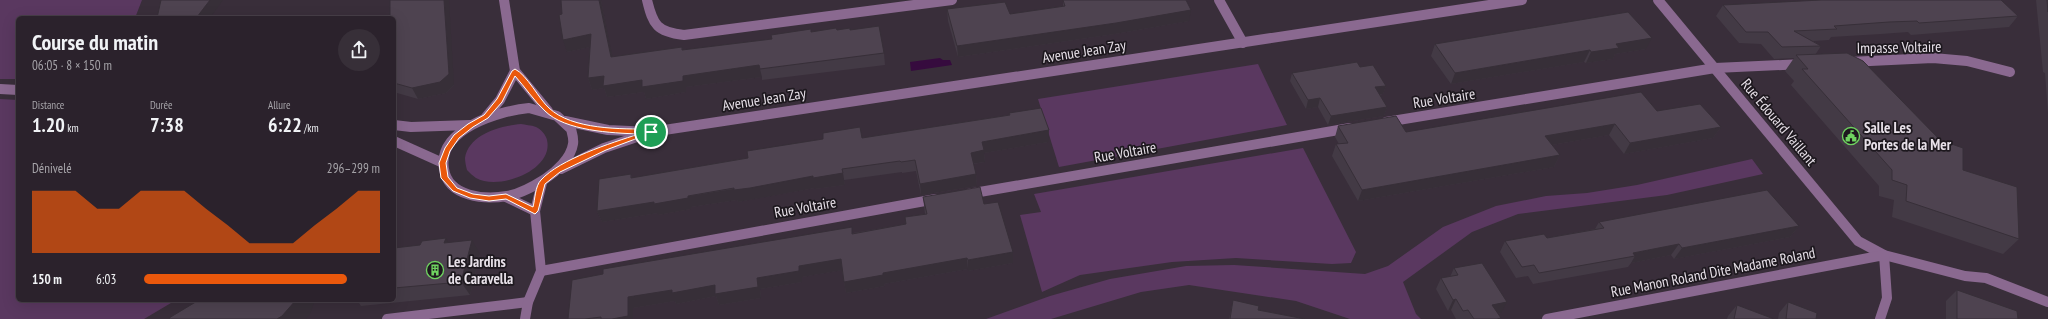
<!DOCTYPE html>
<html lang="fr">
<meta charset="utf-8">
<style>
:root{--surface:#2b222c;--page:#372f38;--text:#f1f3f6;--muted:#a6a4a9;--line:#473f48;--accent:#ea580c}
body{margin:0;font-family:"PT Sans Narrow",sans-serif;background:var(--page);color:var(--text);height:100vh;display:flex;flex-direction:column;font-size:15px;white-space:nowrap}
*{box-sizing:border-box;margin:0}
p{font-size:13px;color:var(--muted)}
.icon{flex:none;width:22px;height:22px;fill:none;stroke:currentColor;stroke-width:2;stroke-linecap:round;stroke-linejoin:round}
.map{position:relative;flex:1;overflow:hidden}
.details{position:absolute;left:16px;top:16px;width:380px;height:286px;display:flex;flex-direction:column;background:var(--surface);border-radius:6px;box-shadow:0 4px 16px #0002,0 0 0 1px var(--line)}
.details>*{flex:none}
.pin{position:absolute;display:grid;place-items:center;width:34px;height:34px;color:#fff;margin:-17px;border:2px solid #fff;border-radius:50%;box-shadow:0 1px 4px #0007}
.round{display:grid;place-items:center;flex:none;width:42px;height:42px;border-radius:21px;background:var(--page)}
.head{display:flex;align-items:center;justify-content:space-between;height:68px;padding:0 16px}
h1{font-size:22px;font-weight:700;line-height:30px}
.metrics{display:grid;grid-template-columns:repeat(3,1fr);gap:6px;height:68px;padding:4px 16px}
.metrics div{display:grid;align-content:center}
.metrics b{font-size:20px;font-weight:700}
.metrics small{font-size:11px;font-weight:400}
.metrics p{font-size:11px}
.chart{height:112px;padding:8px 16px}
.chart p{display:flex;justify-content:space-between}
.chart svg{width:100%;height:72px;margin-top:4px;fill:var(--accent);opacity:.7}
ul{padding:0 16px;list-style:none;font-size:13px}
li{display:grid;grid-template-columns:64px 48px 1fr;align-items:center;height:30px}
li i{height:10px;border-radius:5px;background:var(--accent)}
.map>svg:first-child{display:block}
</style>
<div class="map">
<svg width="2048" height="319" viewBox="0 0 2048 319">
<rect width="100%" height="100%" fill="#392e3a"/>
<g fill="#5a3860">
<polygon points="0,0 142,0 135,18 18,18 18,79 0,79"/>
<polygon points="1258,64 1287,125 1059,167 1038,99"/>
<polygon points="0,99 18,100 18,300 176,300 144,319 0,319"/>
<path d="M 521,124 C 525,125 531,125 536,127 C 541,129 546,135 547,140 C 554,170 499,191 476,178 C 473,176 470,173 467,170 C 466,167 465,161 465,158 C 469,134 501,126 521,124 Z"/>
<polygon points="1303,148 1356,252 1351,263 1332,264 1236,258 1172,262 1080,275 1042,292 1020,215 1041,212 1034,194"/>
<polygon points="1752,159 1763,174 1667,195 1518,214 1472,232 1403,282 1416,314 1421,319 1350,319 1296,301 1189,285 1141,292 1051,319 986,319 1050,296 1110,279 1186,266 1234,265 1365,274 1388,266 1443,227 1496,206 1546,196 1587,193 1637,185"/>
</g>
<polygon fill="#360b3e" points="940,58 943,60 950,60 952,65 911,71 910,62"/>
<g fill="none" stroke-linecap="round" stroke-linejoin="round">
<g stroke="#8a6990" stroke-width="10">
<polyline points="504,0 515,71 548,111"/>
<path d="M 647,0 C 653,25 657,32 684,35 L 952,0"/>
<polyline points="1219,0 1243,43"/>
<polyline points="1658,0 1858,241 1884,255 1965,276 1986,278 2048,302"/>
<polyline points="1849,62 1933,58 1967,61 2010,72"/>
<polyline points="0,89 18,90"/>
<path d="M 529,108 L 557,116 L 571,129 C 572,133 574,139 573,144 C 571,158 556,172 545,179 C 534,186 521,194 507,196 C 485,200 448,197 444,169 C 437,129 499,111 529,108 Z"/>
<polyline points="486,117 500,100 515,71"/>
<polyline points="565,121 608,130 651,132 1522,0"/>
<polyline points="1386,122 1715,68 1803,64"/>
<polyline points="394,125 411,127 470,125"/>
<polyline points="394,141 443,163"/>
<polyline points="561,169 604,148 646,134"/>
<polyline points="968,194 1350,128"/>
<polyline points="506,197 535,211"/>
<polyline points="541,271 936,199"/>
<polyline points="387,319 528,302"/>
<polyline points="525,319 528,302 541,271 535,211 542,183"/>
<polyline points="1547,319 1884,255 1887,298 1880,319"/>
</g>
</g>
<g fill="#433a45">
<polygon points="561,0 601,0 612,57 682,47 683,50 772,39 811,29 811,32 837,30 850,30 884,53 885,65 762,80 762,77 686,87 686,92 646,99 644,92 607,97 604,88 592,90 588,78 590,47 567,52"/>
<polygon points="1063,0 1189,21 1115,34 958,57 948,21 947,9 1010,14 1063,6"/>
<polygon points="2036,0 2048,0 2048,114 2045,73 2043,72"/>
<polygon points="1723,5 2018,16 2009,27 1911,35 1908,32 1881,34 1831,37 1829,40 1813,41 1821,46 1815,55 1963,170 2019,239 2003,254 1892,217 1894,200 1879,196 1879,186 1791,85 1794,81 1785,71 1794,58 1774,59 1761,44 1739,43 1716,16"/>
<polygon points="394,18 454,85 446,93 418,99 397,93 394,87"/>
<polygon points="1435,44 1646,49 1615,54 1613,59 1586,63 1584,62 1451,84 1431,56"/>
<polygon points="1360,67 1386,86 1383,94 1380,95 1387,107 1384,116 1328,125 1318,107 1306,109 1290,81 1292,73"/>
<polygon points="1657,111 1721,127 1713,138 1624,154 1609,135 1552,145 1560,155 1554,167 1358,201 1332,156 1336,144 1339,144 1335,137 1338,126 1406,132"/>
<polygon points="1009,113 1048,142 984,153 985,162 973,164 976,174 977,186 921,195 916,171 902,173 902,172 844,180 845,185 815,189 815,188 753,199 738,202 737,200 691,207 691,209 658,215 658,213 602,222 597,211 631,174 632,178 862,138 1009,115"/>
<polygon points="923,197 984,204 1013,252 1013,263 968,271 968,269 884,284 885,286 846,293 842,270 802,277 802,282 760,289 761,298 719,305 716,296 676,304 675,301 633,308 633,319 568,319 853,233 906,224 905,217 925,214"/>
<polygon points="1599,222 1799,226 1790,237 1674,259 1671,255 1631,263 1628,267 1533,284 1528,276 1516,278 1500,252 1505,241 1547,238 1595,229"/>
<polygon points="448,243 480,254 470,295 361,306 357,300 394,300 394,248"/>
<polygon points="1454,268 1501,313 1498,314 1501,318 1500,319 1456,319 1451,310 1448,311 1436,289 1441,278 1450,277"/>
<polygon points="1957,290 2018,319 1946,319 1946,301"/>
<polygon points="1233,300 1258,310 1305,319 1229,319"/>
<polygon points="1788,302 1816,319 1778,319 1779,313"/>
<polygon points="1737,305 1774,319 1727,319 1728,316"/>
</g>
<g fill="#372f38">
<polygon points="210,0 223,0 210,18 191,18"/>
<polygon points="444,0 449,0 454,85 446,93 418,99 412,88"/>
<polygon points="599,0 601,0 615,69 611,57"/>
<polygon points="1191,10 1189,21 1115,34 958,57 957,46"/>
<polygon points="591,34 595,46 567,52 563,40"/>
<polygon points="1652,38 1646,49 1615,54 1613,59 1586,63 1591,52 1616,44"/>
<polygon points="1590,50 1584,62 1451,84 1455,73"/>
<polygon points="759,65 762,77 686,87 686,92 646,99 644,92 607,97 604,88 592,90 588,78 604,76 642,80 683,76"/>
<polygon points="1386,86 1383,94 1372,96 1375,87"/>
<polygon points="1320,98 1318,107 1306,109 1308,100"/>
<polygon points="1387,107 1384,116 1328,125 1331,116"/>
<polygon points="1615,124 1609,135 1540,147 1545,136"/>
<polygon points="1721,127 1713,138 1624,154 1630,143"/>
<polygon points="1049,130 1048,142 984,153 985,162 971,164 971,153 982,142"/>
<polygon points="1560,155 1554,167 1358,201 1362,190"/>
<polygon points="843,173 845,185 815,189 815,188 738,202 737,200 691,207 691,209 658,215 658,213 602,222 597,211 813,176"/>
<polygon points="976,174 977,186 921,195 920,184"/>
<polygon points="1799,226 1790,237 1674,259 1682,248"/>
<polygon points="446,238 454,252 444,243"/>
<polygon points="472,240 480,254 470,295 461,282"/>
<polygon points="1679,244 1671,255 1631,263 1635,256 1633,253"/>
<polygon points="1013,252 1013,263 968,271 968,260"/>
<polygon points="967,258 968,269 884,284 885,286 846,293 844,282 883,273"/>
<polygon points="841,259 843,270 802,277 802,282 760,289 761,298 719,305 716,296 676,304 675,301 633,308 633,319 612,319 628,297 672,290 715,285 757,278 799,266"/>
<polygon points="1456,299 1451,310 1448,311 1453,300"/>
<polygon points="296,300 315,300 310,314 306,319 277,319"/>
<polygon points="1507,302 1501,313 1487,316 1492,305"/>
</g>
<g fill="#4e4350" stroke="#372f38">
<polygon points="161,0 210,0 197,17 191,18 157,18"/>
<polygon points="390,0 444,0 449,74 440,82 412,88 394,83 394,18 390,18"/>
<polygon points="561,0 599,0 611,57 682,47 682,50 772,39 771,35 811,29 811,32 836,28 837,30 850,28 850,30 879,26 884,53 760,69 759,65 683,76 683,81 642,87 642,80 603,86 604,76 588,78 591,34 563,40 559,15 562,14"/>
<polygon points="1063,0 1186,0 1191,10 1116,23 957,46 947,9 1005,2 1010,14 1065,6"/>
<polygon points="1821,0 2001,0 2018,16 1919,23 1917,21 1889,22 1834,26 1837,29 1794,31 1821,46 1782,47 1768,32 1746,32 1723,5"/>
<polygon points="2047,0 2048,0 2048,12"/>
<polygon points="1628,12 1652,38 1616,44 1619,48 1591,52 1590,50 1455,73 1435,44"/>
<polygon points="1847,53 1863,61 1940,140 1963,148 1963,170 2017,187 2019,239 1906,201 1907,185 1892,180 1892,170 1802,69 1808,69 1796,55"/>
<polygon points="1357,62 1360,67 1373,65 1386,86 1375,87 1387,107 1331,116 1320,98 1308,100 1292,73"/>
<polygon points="1641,92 1657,111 1700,104 1721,127 1630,143 1615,124 1545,136 1560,155 1362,190 1336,144 1348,143 1338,126 1396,116 1406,132"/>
<polygon points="1041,108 1049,130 982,142 984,150 971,153 976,174 920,184 915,160 901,162 900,161 842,169 843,173 813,178 813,176 750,188 734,190 734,188 688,196 688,198 654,204 654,202 597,211 599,179 631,174 631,178 748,158 747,151 823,139 823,133 860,127 862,138 1010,115 1009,113"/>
<polygon points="980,187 984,204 998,202 1013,252 968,260 967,258 883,273 883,275 844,282 841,259 799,266 799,271 757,278 758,287 715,294 715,285 672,293 672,290 628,297 628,316 612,319 601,319 601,317 585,319 568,319 572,280 603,274 603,269 852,227 852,234 906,224 905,217 927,214 923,197"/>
<polygon points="1767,190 1799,226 1682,248 1679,244 1633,253 1635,256 1539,273 1534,265 1522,267 1505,241 1544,234 1547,238 1604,228 1599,222"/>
<polygon points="446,238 444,243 472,240 461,282 394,288 394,248 420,245 422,241"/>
<polygon points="1482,263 1507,302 1492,305 1501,318 1497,319 1474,319 1468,310 1463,311 1456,299 1453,300 1441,278 1458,275 1454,268"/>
<polygon points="1957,290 2017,311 2018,319 1957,319"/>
<polygon points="199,300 296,300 282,316 277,319 170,319 169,318"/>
<polygon points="1233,300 1259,306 1258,310 1305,319 1230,319"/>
<polygon points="1788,302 1817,313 1816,319 1786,319"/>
<polygon points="1737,305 1774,319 1734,319"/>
</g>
<path fill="#ea580c" stroke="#fff" fill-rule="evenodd" d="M 515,69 C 527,75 539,99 549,108 C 572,130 622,129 651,129 L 654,132 L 606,150 L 560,172 L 545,184 L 538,211 L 535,214 L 506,199 L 489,201 L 470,198 L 453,191 L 441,178 L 439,163 L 445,148 L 454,135 L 468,124 L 484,115 L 497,99 L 512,71 ZM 515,76 C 525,87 534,101 545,111 C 565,131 612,133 639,134 C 611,143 560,159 541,180 C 535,186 535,200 533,207 L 506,194 L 489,196 L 473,194 L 457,188 L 448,177 L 446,163 L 450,151 L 459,138 L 473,127 L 488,118 L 502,102 Z"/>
<defs>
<g id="civic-ring" transform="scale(0.9)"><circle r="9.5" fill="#1d181e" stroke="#6fd360" stroke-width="1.5"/><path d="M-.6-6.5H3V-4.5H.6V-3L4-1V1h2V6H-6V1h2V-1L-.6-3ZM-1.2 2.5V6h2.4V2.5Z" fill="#6fd360"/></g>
<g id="building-ring" transform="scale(0.9)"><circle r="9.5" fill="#1d181e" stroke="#6fd360" stroke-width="1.5"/><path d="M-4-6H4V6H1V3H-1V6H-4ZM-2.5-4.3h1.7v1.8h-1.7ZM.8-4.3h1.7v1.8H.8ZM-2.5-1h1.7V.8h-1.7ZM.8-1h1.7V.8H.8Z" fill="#6fd360"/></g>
</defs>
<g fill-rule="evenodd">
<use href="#civic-ring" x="1851" y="136"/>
<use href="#building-ring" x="435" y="270"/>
</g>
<g text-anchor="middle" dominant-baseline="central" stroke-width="3.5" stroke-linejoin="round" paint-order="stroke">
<g font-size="15" fill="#e7e0e8" stroke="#1d181e">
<text transform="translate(1899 47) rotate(-1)">Impasse Voltaire</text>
<text transform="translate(1084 51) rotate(-9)">Avenue Jean Zay</text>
<text transform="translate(1444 98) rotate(-9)">Rue Voltaire</text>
<text transform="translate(764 99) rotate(-9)">Avenue Jean Zay</text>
<text transform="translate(1779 122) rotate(50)">Rue Édouard Vaillant</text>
<text transform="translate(1125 152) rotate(-10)">Rue Voltaire</text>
<text transform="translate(805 207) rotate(-10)">Rue Voltaire</text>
<text transform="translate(1713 272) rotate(-11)">Rue Manon Roland Dite Madame Roland</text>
</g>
<g font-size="15" font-weight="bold" fill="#e7e0e8" stroke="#1d181e" text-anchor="start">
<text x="1864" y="127">Salle Les<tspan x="1864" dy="17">Portes de la Mer</tspan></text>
<text x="448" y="261">Les Jardins<tspan x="448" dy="17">de Caravella</tspan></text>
</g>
</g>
</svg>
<div class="pin" style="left:651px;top:132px;background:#1e9e55"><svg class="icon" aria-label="arrive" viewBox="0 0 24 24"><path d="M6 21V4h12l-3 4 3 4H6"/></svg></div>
<section class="details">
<div class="head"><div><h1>Course du matin</h1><p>06:05 · 8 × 150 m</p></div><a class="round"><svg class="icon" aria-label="share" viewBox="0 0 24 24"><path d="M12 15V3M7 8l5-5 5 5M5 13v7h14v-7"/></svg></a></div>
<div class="metrics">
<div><p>Distance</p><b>1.20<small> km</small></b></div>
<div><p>Durée</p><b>7:38</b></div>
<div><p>Allure</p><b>6:22<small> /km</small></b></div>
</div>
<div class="chart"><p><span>Dénivelé</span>296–299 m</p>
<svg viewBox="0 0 160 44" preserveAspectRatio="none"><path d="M0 44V6L10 6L20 6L30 17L40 17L50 6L60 6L70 6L80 17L90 27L100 38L110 38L120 38L130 27L140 17L150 6L160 6V44z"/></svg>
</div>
<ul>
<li><b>150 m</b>6:03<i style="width:86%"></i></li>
</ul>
</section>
</div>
